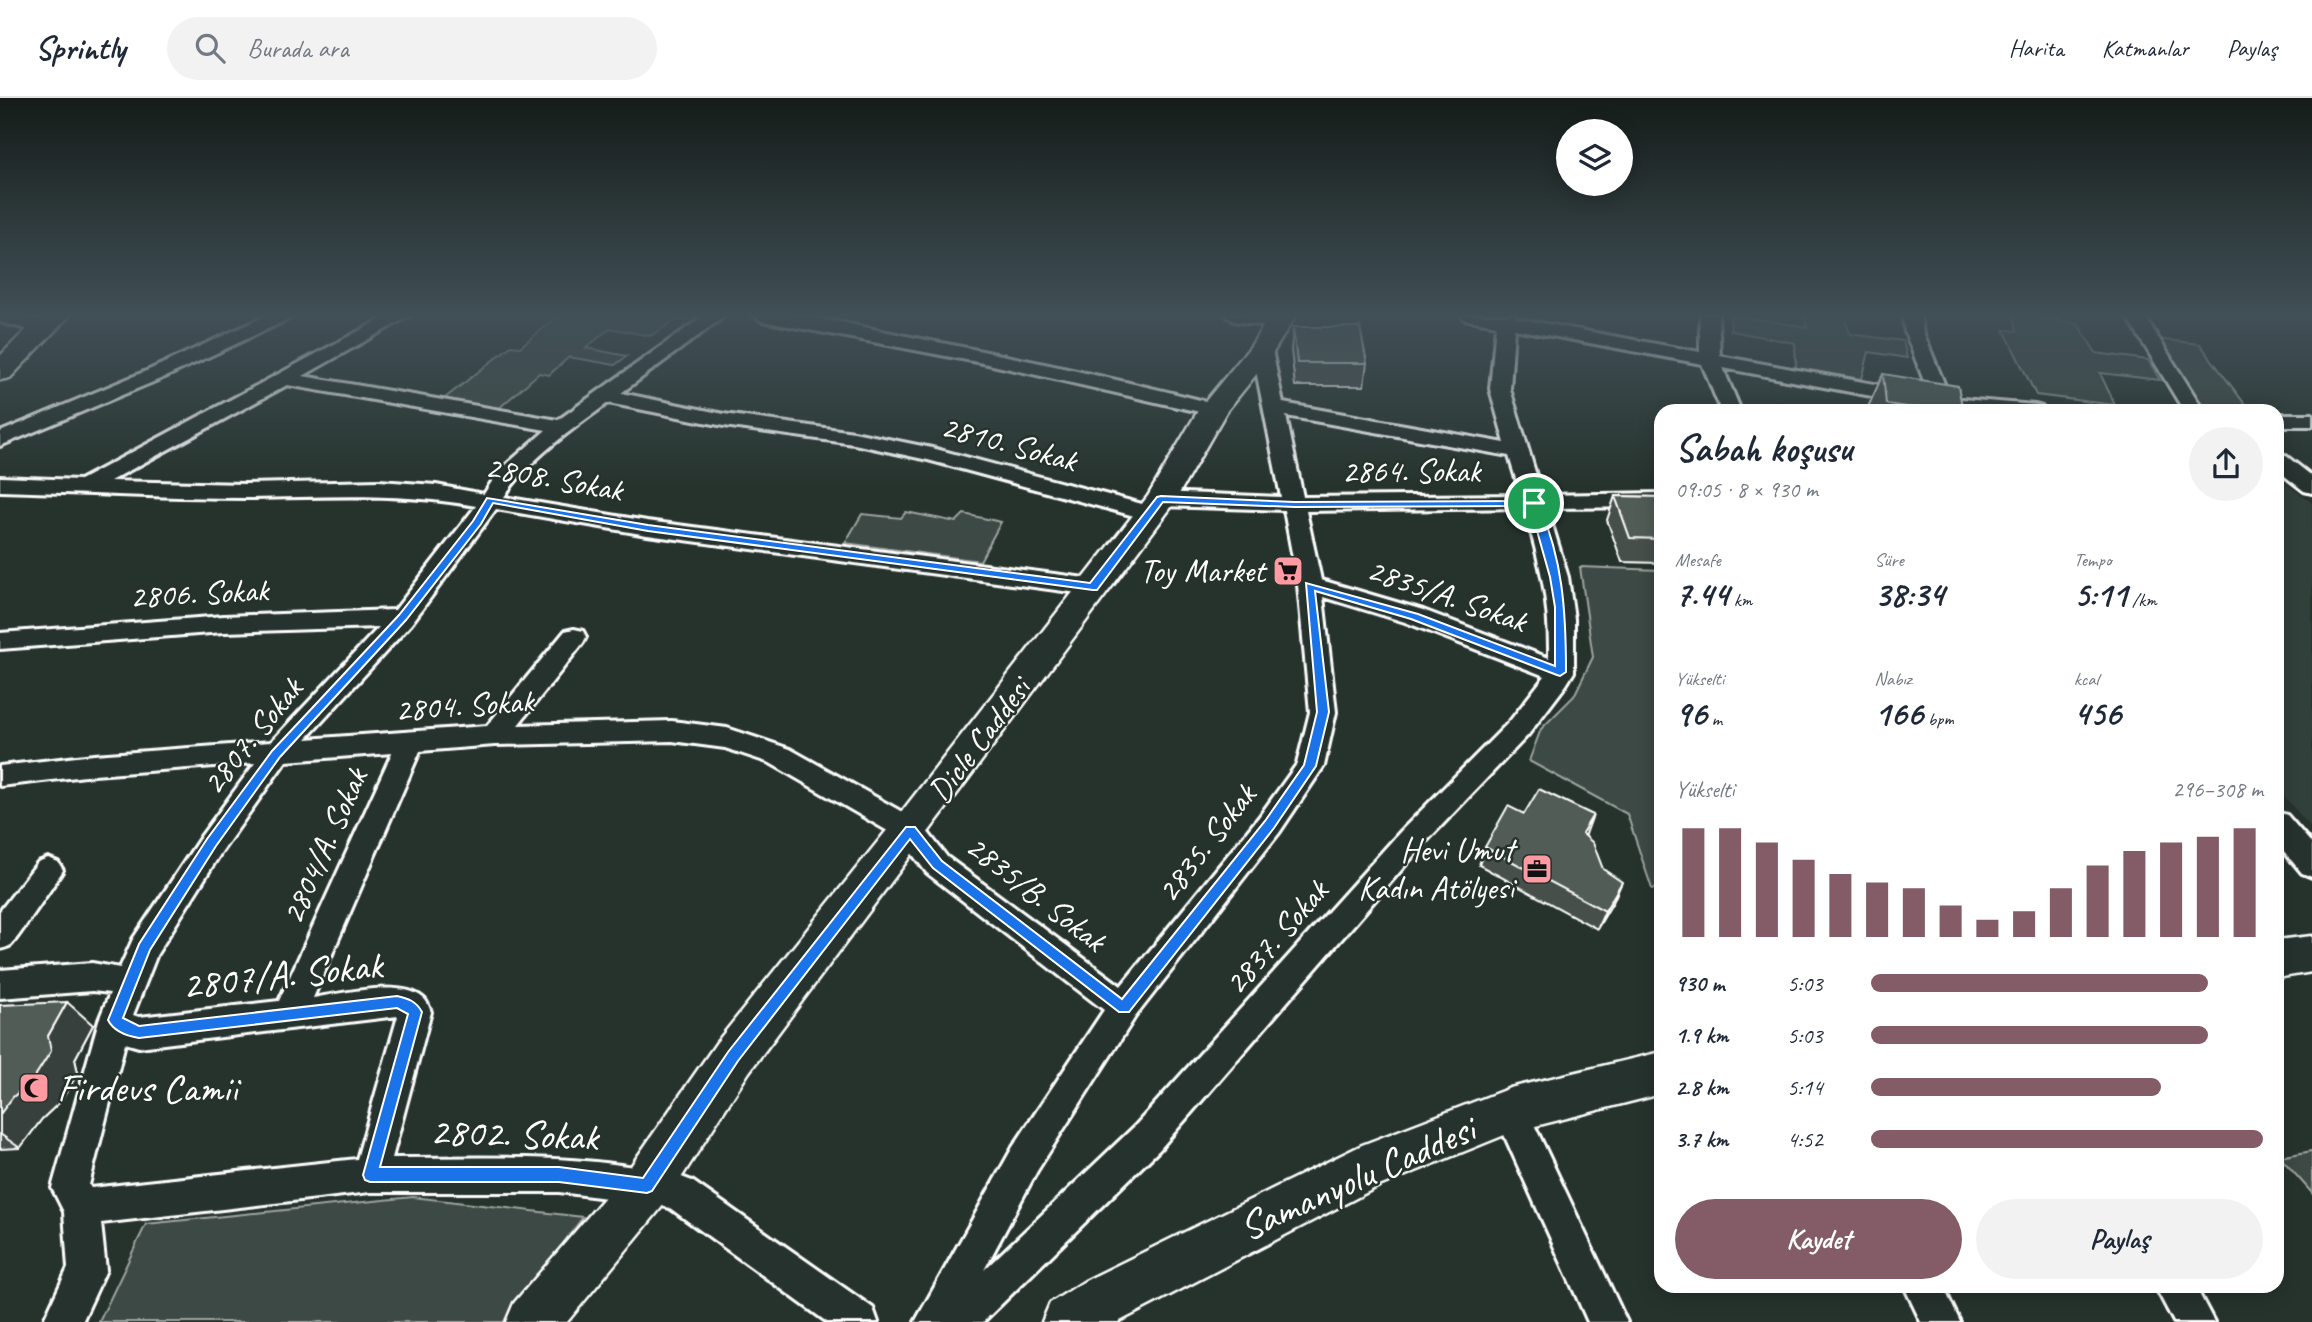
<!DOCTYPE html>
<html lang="tr">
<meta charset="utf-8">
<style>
:root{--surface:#fff;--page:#f2f2f3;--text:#1f2937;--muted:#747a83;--line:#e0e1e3;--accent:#845c67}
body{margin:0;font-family:Caveat,sans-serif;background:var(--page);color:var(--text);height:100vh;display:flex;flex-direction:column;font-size:26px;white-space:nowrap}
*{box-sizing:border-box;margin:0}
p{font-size:23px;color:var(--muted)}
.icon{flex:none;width:38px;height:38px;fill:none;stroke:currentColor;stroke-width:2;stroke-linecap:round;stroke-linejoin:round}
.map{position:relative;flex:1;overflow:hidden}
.panel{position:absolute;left:1654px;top:306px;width:630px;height:889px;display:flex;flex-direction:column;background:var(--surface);border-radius:21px;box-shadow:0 4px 18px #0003}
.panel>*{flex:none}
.fabs{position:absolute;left:1556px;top:21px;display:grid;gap:14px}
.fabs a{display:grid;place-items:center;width:77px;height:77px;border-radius:50%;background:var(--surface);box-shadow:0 4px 18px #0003;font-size:35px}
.pin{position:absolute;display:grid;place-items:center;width:60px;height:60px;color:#fff;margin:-30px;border:4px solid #fff;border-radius:50%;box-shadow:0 2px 7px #0007}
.round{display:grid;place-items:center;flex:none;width:74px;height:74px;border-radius:37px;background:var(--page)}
.overview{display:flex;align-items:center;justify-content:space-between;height:119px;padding:0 21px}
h1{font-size:38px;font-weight:800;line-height:52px}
.stats{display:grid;grid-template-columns:repeat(3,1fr);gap:10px;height:119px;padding:7px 21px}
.stats div{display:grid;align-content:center}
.stats b{font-size:35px;font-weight:800}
.stats small{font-size:19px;font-weight:400}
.stats p{font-size:19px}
.chart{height:196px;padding:14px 21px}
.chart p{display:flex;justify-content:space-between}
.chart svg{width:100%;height:126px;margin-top:7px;stroke:var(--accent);stroke-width:6}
.cta{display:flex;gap:14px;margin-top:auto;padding:14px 21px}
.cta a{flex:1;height:80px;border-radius:42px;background:var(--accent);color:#fff;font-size:28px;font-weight:800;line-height:80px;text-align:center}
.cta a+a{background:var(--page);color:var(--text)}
ul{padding:0 21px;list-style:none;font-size:23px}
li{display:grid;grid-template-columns:112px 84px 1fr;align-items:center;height:52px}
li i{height:18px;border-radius:9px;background:var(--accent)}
header{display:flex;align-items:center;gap:42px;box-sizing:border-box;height:98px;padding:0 35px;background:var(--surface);border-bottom:2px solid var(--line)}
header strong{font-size:33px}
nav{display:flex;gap:38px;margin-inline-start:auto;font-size:24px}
.search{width:490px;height:63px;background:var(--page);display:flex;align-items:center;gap:18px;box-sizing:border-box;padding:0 24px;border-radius:38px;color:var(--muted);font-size:26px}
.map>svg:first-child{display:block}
</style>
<header>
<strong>Sprintly</strong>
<div class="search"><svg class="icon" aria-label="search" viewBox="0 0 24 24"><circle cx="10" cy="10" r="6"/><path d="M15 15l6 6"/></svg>Burada ara</div>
<nav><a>Harita</a><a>Katmanlar</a><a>Paylaş</a></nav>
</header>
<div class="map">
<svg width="2312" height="1224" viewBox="0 0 2312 1224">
<rect width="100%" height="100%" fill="#26332d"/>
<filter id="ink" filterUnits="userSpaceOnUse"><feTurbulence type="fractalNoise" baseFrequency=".0143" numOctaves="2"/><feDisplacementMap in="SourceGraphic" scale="14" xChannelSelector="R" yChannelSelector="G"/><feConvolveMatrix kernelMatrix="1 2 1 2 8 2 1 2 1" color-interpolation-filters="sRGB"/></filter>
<g filter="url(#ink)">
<polygon fill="#333f3a" points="2277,379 2312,405 2312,731 2277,690"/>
<g fill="#3e4944" stroke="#9ea4a2" stroke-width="2">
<polygon points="560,217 708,217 702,222 678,221 650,238 610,230 586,250 627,258 615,267 569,259 549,277 539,275 497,312 445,300 511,248 520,249"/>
<polygon points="1730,217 1807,229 1804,217 1844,217 1850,236 1903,243 1907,260 1869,254 1862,281 1796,270 1795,245 1731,233"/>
<polygon points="2013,217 2029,217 2078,226 2096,255 2148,262 2160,282 2100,275 2115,307 2036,297 2004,232 2017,233"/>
<polygon points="2158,241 2200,246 2250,313 2203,312"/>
<polygon points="906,414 956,424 964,416 1001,424 980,463 845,445 862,416 901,420"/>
<polygon points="1580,469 1661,472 1661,790 1652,791 1627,716 1529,663 1541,631 1574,598 1593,559"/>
<polygon points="2312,1053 2312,1095 2280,1059"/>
<polygon points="413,1099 583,1119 504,1224 99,1224 146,1126"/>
</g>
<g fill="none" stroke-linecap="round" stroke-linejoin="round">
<g stroke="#fff" stroke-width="6">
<g id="street">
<polygon points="0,217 16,217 48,225 50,229 41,235 0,224"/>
<polygon points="268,217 291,217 289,221 165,279 0,348 0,334 151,271"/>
<path d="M 389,217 L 411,217 L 303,278 L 558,322 L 705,217 L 726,217 L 621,295 L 724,316 L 854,334 L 932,350 L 1157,410 L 1160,415 L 1157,420 L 1149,422 L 928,362 L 854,346 L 724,328 L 608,305 C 572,332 529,360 504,399 L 647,423 L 1093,481 L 1101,483 L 1105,489 L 1101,495 L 1093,497 L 647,437 L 496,411 L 411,526 L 306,641 L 487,628 L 565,533 L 574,531 L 583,533 L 586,539 L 583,545 L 518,627 L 672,623 L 727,630 L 790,651 L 920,724 L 947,759 L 1121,888 L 1259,719 L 1297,666 L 1310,614 L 1298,487 L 1284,412 L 1161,408 L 1153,406 L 1150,401 L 1153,396 L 1161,394 L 1281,399 L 1252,252 L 1255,248 L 1262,246 L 1272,252 L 1283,305 L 1505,345 L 1490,291 L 1496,227 L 1464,221 L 1462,217 L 1515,217 L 1515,220 L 1700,254 L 1700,217 L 1718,217 L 1720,258 L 1929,296 L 1905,234 L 1902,217 L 1920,217 L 1923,234 L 1950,300 L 2035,307 L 2042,309 L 2045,313 L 1938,313 L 1935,310 L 1723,270 L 1741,313 L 1721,313 L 1702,266 L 1514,231 L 1510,291 L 1542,397 L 1661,395 L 1661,409 L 1547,410 L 1568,479 L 1574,521 L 1574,574 L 1566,587 L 1528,637 L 1421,749 L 1159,1052 L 983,1224 L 915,1224 L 1013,1049 L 1104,912 L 927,775 L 900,740 L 770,665 L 725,650 L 672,643 L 495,647 L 420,653 L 313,900 C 340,896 401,881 423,900 C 427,903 429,909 431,914 L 392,1060 C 466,1060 540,1057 613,1066 C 640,1070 666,1072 692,1083 L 873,1210 L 878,1224 L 827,1224 L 670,1110 L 655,1106 L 559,1094 L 370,1094 L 101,1125 L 106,1172 L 82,1224 L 43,1224 L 68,1170 L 64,1114 L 52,1090 L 99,922 L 110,895 L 92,893 L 0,900 L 0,872 L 92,865 L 120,870 L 133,841 L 202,737 L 255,665 L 94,677 L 0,688 L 0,668 L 94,657 L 271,644 L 379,529 L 224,534 L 0,551 L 0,535 L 224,518 L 395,512 L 476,408 C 398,394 325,399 247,400 C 165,400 82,395 0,393 L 0,379 L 80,382 ZM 287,287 L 546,332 L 498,374 L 484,396 L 436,387 L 379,383 L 245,386 L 110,383 ZM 1286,318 L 1509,358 L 1521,397 L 1303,399 ZM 1524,410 C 1540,464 1550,502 1549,560 L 1423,512 L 1321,482 L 1306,413 ZM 1323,499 L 1405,524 L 1545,578 L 1510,623 L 1401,733 L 1135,1028 L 984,1172 L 1037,1073 L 1135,919 L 1279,735 L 1324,668 L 1336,614 ZM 392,655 L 279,903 L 139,919 L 133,917 L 157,856 L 222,753 L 286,663 ZM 398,918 L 357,1061 L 91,1090 L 89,1087 L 125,945 L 139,949 Z"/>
<path d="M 753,217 C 805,213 860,229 911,239 C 1015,259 1118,281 1220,307 L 1223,311 L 1220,315 L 1213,317 L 988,266 L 762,223 Z"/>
<polygon points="1225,217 1267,217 1285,220 1287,224 1278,230 1234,223"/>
<polygon points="2126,217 2144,217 2204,313 2184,313"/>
<rect x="2277" y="316" width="35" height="12"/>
<polygon points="2277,356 2285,357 2312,378 2312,395 2304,393 2277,372"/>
<polygon points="2277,714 2287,717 2312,746 2312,779 2302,775 2277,745"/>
<path d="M 48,760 L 58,764 L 63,772 C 59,779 15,844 11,847 C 8,849 4,850 0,851 L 0,813 L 38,764 Z"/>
<polygon points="1510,996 1522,1001 1627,1224 1588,1224 1493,1012 1498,1001"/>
<polygon points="1904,1188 1943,1188 1960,1224 1921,1224"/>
<polygon points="2155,1188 2195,1188 2214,1224 2174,1224"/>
</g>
</g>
<g stroke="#fff" stroke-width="5">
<g id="secondary">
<polygon points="41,217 70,217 10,280 0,282 0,258"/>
<polygon points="1270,217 1296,217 1271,258 1226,314 1172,408 749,974 665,1105 567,1224 506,1224 514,1205 629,1071 717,944 896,721 1148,398 1199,311 1251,248"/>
<polygon points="2312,838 2312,874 2277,880 2277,842"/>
<polygon points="1661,954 1661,996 1512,1034 1379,1088 1118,1224 1042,1224 1050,1205 1085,1183 1362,1047 1510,990"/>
</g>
</g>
<use href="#street" fill="#26332d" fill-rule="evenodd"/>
<use href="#secondary" fill="#26332d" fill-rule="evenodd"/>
</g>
<g fill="#464f4b" stroke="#fff" stroke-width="2">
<polygon points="1293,229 1367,265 1364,288 1295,288 1291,252"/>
<polygon points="1883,276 1963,313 1869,313 1868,309"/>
<polygon points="1615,398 1661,399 1661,465 1622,464 1607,422"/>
<polygon points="1524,716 1586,736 1585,738 1614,802 1597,831 1479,767 1485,749"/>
<polygon points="0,907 93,927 75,961 78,975 60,1004 42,1021 20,1050 0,1051"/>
</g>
<g fill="#39403d" stroke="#fff" stroke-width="2">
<polygon points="1593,717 1586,736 1575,754 1582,735"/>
<polygon points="1622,784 1614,802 1597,831 1605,813"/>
<polygon points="67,904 93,927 75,961 78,975 60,1004 42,1021 20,1050 0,1036 0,1016 48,938"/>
</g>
<g fill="#515c57" stroke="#fff" stroke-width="2">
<polygon points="1293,229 1360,229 1367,265 1297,265"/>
<polygon points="1883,276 1958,288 1963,313 1932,313 1886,306"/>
<polygon points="1615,398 1661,399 1661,441 1630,440"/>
<polygon points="1539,691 1593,717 1582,735 1593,745 1603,771 1622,784 1605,813 1485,749 1508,708 1524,716"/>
<polygon points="67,904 48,938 51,953 32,983 13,999 0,1016 0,907"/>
</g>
</g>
<linearGradient id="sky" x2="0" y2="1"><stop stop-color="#151c19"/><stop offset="0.56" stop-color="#415057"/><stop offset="1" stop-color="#415057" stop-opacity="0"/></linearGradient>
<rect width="2312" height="388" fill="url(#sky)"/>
<path fill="#1a73e8" stroke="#fff" stroke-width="2" fill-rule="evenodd" d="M 1161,398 L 1295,404 L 1537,403 C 1563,459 1566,514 1566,574 L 1560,578 L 1557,577 L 1411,521 L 1315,493 L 1329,614 L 1316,668 L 1274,730 L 1129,914 L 1119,914 L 933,770 L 910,741 L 738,963 L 652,1093 L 647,1095 L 559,1084 L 370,1084 L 365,1082 L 363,1077 L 408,916 L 397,910 L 139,940 C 127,938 114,934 108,922 L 139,846 L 207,741 L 272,653 L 399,517 L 473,423 L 487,400 L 648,427 L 1090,485 L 1157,399 ZM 1163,404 L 1295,409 L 1530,408 L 1550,479 L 1555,509 L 1555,568 L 1418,516 L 1306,485 L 1317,614 L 1304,667 L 1265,723 L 1122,901 L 942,763 L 915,729 L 906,729 L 728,954 L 643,1080 L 559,1069 L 380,1069 L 422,914 C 416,903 409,901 397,898 L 139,928 L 123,920 L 150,852 L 216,748 L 280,659 L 406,522 L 481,426 L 493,405 L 648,433 L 1093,492 L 1097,492 Z"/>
<defs>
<g id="supermarket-square" transform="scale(1.575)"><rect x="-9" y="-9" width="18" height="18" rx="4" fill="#ff9aa2" stroke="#26332d"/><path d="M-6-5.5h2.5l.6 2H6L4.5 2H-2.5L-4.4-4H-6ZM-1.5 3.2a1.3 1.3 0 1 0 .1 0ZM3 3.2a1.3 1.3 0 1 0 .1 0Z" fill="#111"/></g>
<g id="office-square" transform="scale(1.575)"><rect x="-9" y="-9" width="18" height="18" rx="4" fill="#ff9aa2" stroke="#26332d"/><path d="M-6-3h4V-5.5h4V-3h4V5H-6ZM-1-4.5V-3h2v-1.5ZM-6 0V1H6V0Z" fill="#111"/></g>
<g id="mosque-square" transform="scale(1.575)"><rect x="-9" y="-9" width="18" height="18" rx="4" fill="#ff9aa2" stroke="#26332d"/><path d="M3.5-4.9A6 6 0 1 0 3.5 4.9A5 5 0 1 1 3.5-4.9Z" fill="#111"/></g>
</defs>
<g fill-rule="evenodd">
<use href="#supermarket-square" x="1288" y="473"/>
<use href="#office-square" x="1537" y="771"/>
<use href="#mosque-square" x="34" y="990"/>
</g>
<g text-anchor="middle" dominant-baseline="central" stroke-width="5" stroke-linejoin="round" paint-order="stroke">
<g font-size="33" fill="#fff" stroke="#26332d">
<text transform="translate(1009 345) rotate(15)">2810. Sokak</text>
<text x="1411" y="373">2864. Sokak</text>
<text transform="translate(554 380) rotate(10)">2808. Sokak</text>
<text transform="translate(199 495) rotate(-3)">2806. Sokak</text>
<text transform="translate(1447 497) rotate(19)">2835/A. Sokak</text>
<text transform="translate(464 607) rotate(-4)">2804. Sokak</text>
<text transform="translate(252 638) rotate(-51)">2807. Sokak</text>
<text transform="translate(979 642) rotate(-53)">Dicle Caddesi</text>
<text transform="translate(1206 745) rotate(-52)">2835. Sokak</text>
<text transform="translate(324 748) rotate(-66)">2804/A. Sokak</text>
<text transform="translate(1036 795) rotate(38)">2835/B. Sokak</text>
<text transform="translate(1276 839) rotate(-49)">2837. Sokak</text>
</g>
<g font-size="33" fill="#fff" stroke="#26332d" text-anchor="end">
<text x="1265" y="473">Toy Market</text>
<text x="1514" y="752">Hevi Umut<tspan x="1514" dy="38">Kadın Atölyesi</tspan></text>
</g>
<g font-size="40" fill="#fff" stroke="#26332d">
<text transform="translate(282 877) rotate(-6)">2807/A. Sokak</text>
<text transform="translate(514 1036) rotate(2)">2802. Sokak</text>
<text transform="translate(1357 1080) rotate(-24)">Samanyolu Caddesi</text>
</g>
<g font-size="40" fill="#fff" stroke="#26332d" text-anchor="start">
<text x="57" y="990">Firdevs Camii</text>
</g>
</g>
</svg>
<div class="fabs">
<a><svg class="icon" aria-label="layers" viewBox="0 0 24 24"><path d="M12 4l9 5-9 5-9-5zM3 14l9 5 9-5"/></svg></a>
</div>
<div class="pin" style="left:1534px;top:405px;background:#1e9e55"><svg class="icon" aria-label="arrive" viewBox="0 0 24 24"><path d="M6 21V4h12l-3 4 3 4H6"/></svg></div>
<section class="panel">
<div class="overview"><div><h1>Sabah koşusu</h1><p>09:05 · 8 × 930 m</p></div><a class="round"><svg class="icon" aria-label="share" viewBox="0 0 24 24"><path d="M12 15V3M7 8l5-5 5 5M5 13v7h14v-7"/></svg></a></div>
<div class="stats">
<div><p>Mesafe</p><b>7.44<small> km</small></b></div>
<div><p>Süre</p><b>38:34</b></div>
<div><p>Tempo</p><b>5:11<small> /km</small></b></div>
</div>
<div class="stats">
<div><p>Yükselti</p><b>96<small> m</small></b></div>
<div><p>Nabız</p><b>166<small> bpm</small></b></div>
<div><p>kcal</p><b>456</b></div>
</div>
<div class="chart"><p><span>Yükselti</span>296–308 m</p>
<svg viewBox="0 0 160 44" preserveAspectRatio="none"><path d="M5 44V6M15 44V6M25 44V11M35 44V17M45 44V22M55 44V25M65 44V27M75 44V33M85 44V38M95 44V35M105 44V27M115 44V19M125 44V14M135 44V11M145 44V9M155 44V6"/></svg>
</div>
<ul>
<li><b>930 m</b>5:03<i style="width:86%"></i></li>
<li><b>1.9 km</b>5:03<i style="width:86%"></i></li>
<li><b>2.8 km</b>5:14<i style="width:74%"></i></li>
<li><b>3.7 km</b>4:52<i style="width:100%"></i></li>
</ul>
<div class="cta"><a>Kaydet</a><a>Paylaş</a></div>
</section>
</div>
